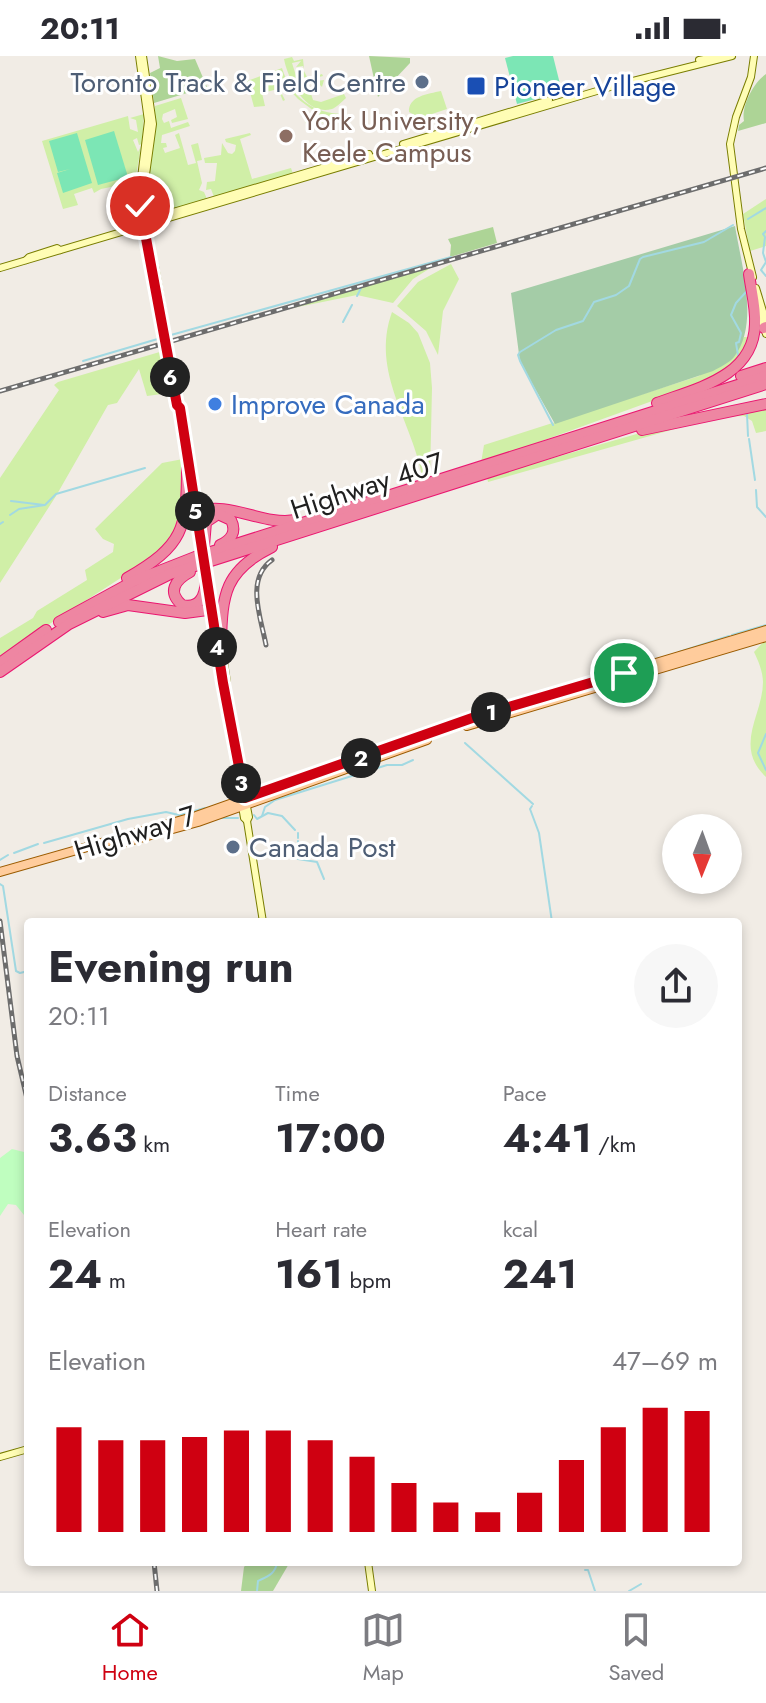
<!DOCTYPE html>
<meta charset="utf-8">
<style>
:root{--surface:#fff;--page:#f7f7f7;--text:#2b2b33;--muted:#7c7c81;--line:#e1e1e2;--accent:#cf0011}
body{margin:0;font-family:Jost,sans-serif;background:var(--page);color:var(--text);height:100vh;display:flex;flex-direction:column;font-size:30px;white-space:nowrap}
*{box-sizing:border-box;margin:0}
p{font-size:26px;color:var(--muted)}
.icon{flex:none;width:44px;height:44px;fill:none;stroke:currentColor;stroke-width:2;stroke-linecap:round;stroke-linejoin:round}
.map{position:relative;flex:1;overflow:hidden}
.panel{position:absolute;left:24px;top:862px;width:718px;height:648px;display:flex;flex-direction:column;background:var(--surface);border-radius:8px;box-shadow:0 4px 12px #0003}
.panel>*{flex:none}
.needle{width:52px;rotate:181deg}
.tools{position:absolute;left:662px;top:758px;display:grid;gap:16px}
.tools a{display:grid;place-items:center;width:80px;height:80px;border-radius:50%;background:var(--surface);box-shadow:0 4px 12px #0003;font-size:40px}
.pin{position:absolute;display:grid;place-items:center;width:68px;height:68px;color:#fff;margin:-34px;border:4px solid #fff;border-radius:50%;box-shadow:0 2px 8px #0007}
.km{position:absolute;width:40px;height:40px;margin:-20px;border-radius:50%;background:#222;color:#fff;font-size:22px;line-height:40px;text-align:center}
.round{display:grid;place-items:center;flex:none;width:84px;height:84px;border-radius:42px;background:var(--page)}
.overview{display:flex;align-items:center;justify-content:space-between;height:136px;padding:0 24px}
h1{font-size:44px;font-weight:700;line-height:60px}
.figures{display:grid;grid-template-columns:repeat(3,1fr);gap:12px;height:136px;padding:8px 24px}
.figures div{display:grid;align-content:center}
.figures b{font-size:40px;font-weight:700}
.figures small{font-size:22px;font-weight:400}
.figures p{font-size:22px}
.chart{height:224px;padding:16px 24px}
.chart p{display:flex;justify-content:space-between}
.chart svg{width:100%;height:144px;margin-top:8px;stroke:var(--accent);stroke-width:6}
.status{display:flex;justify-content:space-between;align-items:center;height:56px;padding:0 40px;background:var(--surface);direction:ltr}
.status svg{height:22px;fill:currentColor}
.menu{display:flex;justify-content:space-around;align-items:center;height:112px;border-top:2px solid var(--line);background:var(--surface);font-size:22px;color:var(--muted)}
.menu a{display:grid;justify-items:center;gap:4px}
.menu .active{color:var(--accent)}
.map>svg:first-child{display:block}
</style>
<div class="status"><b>20:11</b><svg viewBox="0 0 49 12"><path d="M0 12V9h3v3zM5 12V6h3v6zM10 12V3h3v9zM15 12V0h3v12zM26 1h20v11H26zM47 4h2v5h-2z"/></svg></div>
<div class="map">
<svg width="766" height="1535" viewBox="0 0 766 1535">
<rect width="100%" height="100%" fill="#f1ece5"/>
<g fill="#d0efa7">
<path d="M 292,1 L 294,5 L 303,3 L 304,13 L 303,10 L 296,11 L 301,5 L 292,7 L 298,26 L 307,22 L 299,20 L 304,15 L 308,23 L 322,18 L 323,20 L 319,21 L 316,25 L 324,24 L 322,31 L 318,27 L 314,30 L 311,26 L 308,28 L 313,44 L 321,46 L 344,38 L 346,42 C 342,46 335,52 332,53 C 304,61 287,19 284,3 Z"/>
<path d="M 282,12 C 291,42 315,59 347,58 L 350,65 L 345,67 L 341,61 L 307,71 L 303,59 L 311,63 L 314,55 L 298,43 L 286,30 L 280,34 L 285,44 L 283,45 L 278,33 L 262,37 L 265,50 L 254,51 L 247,25 Z"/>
<path d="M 441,35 L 447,53 L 420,62 L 409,56 C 408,40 428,38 441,35 Z"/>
<polygon points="181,42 188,63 172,67 171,64 177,61 175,53 163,58 162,63 164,67 169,65 171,72 188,66 190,70 162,79 161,87 166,87 167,91 163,92 165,97 180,92 175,79 179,77 188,109 196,107 191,89 198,87 202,104 197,105 202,127 199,134 204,136 207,143 149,160 145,133 155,78 155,50"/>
<polygon points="144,58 142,88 139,89 137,82 133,84 138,96 141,90 135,126 101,133 94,137 92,132 74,138 78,149 63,153 42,85 128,60 130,73 138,76 136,64 130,62"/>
<polygon points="250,77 251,79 240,83 252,123 291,112 293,118 214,141 211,133 206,134 207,126 215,125 217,107 205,107 204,102 221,99 222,87 228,97 232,98 235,95 236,89 226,86 225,83"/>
<polygon points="766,143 766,190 750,195 743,158"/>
<polygon points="451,208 459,223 443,255 438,299 426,275 397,250 418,226"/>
<polygon points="432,211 413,223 393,247 357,239 283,254"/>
<path d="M 392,256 L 409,267 L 418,277 L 430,307 L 432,332 L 430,422 L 423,424 C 413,365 370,317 392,256 Z"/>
<polygon points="744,281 751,281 736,309 702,327 481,407 484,389 699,320"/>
<polygon points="163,295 169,337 147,340 139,313 117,347 108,349 56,440 0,527 0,422 59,334 54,329 58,326"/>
<polygon points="766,350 766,375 756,377 752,365 744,360 717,361 488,426 487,421 647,375"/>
<path d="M 183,403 C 184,452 186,471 147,505 L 0,600 L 0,582 L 33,562 L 37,555 L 87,524 L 85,514 L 113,496 L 114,488 L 103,483 L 95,473 L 162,407 Z"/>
<path d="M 766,583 L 766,721 C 733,690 763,659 763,626 C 763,616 758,604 754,596 Z"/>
</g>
<g fill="#add496">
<polygon points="158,0 177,5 195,3 207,31 154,47 150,17 160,12"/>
<polygon points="369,0 410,2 410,7 378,41"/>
<path d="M 766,18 L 766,67 L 738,75 L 739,69 L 744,65 C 741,50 754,26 766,18 Z"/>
<polygon points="493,171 497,187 450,201 451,189 448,183"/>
<polygon points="248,1506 290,1506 273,1535 241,1535 244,1511"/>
</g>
<path fill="#a4cca7" d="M 735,170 C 741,208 760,268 734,301 C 729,307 720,311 713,315 L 555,368 L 520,306 L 511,237 Z"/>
<polygon fill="#bffebf" points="12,1093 28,1097 28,1182 24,1159 16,1149 8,1148 0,1160 0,1102"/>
<g fill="#7ce6b5">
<polygon points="513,0 553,0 562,36 517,48 505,2"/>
<polygon points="114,75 128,121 98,129 85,84"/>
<polygon points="77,77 92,127 63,137 57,117 70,113 58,116 49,85"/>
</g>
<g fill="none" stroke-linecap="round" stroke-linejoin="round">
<g stroke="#a2d9e2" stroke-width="2">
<polyline points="748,163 766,152"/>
<polyline points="766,175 763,178 765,181 763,197 766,206 761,214 766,220"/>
<polyline points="357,240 361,232"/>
<polyline points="343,266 352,249"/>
<polyline points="171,279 451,201"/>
<polyline points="738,299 736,287 739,286 741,277 731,259 736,247 746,236"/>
<polyline points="83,305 161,282"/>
<polyline points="747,358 748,380"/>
<polyline points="553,369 520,305 518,299 520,296 556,274 583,265 594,246 616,239 629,230 640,203 643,201 704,186 733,169"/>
<polyline points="749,383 755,424"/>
<polyline points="756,434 757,451 766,461"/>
<polyline points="11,445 44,449"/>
<polyline points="10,459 19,453 45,449 56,438 145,412"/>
<polyline points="0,468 3,466"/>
<polyline points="732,579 766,569"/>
<polyline points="679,596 729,580"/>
<polyline points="766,678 758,697 766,714"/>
<polyline points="465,687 533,748"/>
<polyline points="532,750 530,753 539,777 552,866"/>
<polyline points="254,759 257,763 268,757 282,760 295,774"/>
<polyline points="262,760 265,751 275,744 387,709 402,709 413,704"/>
<polyline points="221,762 238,762"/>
<polyline points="298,777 298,782"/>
<polyline points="298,785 298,786"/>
<polyline points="44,787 128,763 166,756 179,759 205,752"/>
<polyline points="297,789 298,803 317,806 324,823"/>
<polyline points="14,797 38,788"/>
<polyline points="0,804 8,799"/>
<polyline points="0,828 3,830 16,915 20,917 28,915"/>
<polyline points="585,1514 588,1514 595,1535"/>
<path d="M 257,1535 L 258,1525 C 266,1521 276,1518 277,1506"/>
<polyline points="629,1535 641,1528"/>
</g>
<g stroke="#797d00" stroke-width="8">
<g id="secondary">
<polyline points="139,0 148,65 139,138 163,279"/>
<polyline points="699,4 718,0"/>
<polyline points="403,88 549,44"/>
<polyline points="143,140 153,68 143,0"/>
<polyline points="121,175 126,170 369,98"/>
<polyline points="26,204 29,201 57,192 60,194"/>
<polyline points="155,210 167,278"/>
<polyline points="0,212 617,29 732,0"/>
<polyline points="753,221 741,173 730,88 736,61 751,21 754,0"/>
<polyline points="756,232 766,265"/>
<polyline points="758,253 766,278"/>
<polyline points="170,295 202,475"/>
<polyline points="166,296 176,346"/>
<polyline points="205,516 223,627 249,761 247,765 263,866"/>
<polyline points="221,586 227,626 225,629"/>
<polyline points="241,729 239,732 244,762 247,765"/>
<polyline points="0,1401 28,1393"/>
<polyline points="368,1506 372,1535"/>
</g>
</g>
<g stroke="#9b5b00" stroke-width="10">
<g id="primary">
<polyline points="467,670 766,581"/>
<polyline points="115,789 198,766 427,684"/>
<polyline points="0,816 196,760 475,661 766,574"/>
</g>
</g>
<g stroke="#ea1770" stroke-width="12">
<g id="motorway">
<polyline points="764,272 766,271"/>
<polyline points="741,320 766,312"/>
<path d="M 657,347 C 698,332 754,320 755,268 C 756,251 751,234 749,218"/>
<polyline points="642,374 766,348"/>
<path d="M 195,456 C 231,444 261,470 296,464"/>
<path d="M 204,490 L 206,466 L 218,458 L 231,464 C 237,476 231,484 220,489"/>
<path d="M 190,516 C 175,524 167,536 182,549 C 200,553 205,540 206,524"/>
<path d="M 127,522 C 184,489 187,473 187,410"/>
<polyline points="103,556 128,549 185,557 215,553"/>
<polyline points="59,566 134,525 195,501 766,320"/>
<path d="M 221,587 C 222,538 225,514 272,491"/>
<polyline points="0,607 46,574"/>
<polyline points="0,616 69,568 170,518 766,328"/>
</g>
</g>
<use href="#secondary" stroke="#fffdb5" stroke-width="6"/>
<use href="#primary" stroke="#ffcc9c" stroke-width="8"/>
<use href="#motorway" stroke="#ee86a2" stroke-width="10"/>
<g stroke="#6d6d6d" stroke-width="5">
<g id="rail">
<polyline points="0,335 766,112"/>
<path d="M 266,589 C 261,562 245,523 272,504"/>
<polyline points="0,865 17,1000 28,1047"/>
<polyline points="154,1506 157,1535"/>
</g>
</g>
<use href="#rail" stroke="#fff" stroke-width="2" stroke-dasharray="6" stroke-linecap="butt"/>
<g stroke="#797d00" stroke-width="8" stroke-linecap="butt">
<g id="secondary-bridge">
<polyline points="167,278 170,295"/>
<polyline points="163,279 166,296"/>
<polyline points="204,490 209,516"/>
</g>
</g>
<use href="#secondary-bridge" stroke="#fffdb5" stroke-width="6"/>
</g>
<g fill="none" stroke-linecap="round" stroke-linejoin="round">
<g stroke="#fff" stroke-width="16">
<polyline id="route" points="140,150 177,349 180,352 223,627 245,742 475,661 624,617"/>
</g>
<use href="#route" stroke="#cf0011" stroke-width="10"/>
</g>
<g fill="#5c6f8a" stroke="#fff" stroke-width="3">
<circle cx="422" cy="26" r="8"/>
<circle cx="233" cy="791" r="8"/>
</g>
<rect fill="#1a4fb4" stroke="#fff" stroke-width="3" x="466" y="20" width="20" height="20" rx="4"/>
<circle fill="#8d6e63" stroke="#fff" stroke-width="3" cx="286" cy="80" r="8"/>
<circle fill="#3f7fe0" stroke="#fff" stroke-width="3" cx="215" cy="348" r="8"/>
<g text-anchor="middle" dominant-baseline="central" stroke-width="6" stroke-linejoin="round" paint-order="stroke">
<g font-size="28" fill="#4e5e75" stroke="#fff" text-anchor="end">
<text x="406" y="26">Toronto Track &amp; Field Centre</text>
<text x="249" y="791" text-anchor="start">Canada Post</text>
</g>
<g font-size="28" fill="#164399" stroke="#fff" text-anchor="start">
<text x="494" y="30">Pioneer Village</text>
</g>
<g font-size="28" fill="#785e54" stroke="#fff" text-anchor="start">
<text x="302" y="64">York University,<tspan x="302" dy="32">Keele Campus</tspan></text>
</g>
<g font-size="28" fill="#366cbe" stroke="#fff" text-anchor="start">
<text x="231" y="348">Improve Canada</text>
</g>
<g font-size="28" fill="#1f1f1f" stroke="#fff">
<text transform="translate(367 430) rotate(-18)">Highway 407</text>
<text transform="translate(135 777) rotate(-17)">Highway 7</text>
</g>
</g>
</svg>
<div class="tools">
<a><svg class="needle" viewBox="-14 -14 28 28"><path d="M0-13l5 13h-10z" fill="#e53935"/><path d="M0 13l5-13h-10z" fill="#7c7c81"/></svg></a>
</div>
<div class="pin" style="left:624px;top:617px;background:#1e9e55"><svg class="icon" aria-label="arrive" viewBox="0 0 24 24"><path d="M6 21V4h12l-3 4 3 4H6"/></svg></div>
<div class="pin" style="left:140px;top:150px;background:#d93025"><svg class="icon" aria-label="check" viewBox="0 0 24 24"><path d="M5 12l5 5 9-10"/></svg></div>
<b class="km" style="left:491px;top:656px">1</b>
<b class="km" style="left:361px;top:702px">2</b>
<b class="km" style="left:241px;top:727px">3</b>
<b class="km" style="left:217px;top:591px">4</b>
<b class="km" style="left:195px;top:455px">5</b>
<b class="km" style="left:170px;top:321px">6</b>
<section class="panel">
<div class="overview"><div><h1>Evening run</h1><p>20:11</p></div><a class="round"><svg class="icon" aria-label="share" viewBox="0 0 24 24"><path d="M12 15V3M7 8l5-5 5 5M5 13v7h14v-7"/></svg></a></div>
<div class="figures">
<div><p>Distance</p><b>3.63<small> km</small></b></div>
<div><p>Time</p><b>17:00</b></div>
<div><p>Pace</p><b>4:41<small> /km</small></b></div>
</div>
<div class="figures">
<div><p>Elevation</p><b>24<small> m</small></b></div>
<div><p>Heart rate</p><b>161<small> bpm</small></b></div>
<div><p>kcal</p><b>241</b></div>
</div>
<div class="chart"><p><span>Elevation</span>47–69 m</p>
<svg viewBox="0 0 160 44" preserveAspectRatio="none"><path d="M5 44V12M15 44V16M25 44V16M35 44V15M45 44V13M55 44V13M65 44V16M75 44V21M85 44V29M95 44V35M105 44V38M115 44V32M125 44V22M135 44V12M145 44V6M155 44V7"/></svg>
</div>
</section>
</div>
<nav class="menu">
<a class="active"><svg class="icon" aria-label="home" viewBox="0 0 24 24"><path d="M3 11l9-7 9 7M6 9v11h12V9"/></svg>Home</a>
<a><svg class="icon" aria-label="map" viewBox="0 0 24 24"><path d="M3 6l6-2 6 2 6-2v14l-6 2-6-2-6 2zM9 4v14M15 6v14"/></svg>Map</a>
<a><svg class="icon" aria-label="saved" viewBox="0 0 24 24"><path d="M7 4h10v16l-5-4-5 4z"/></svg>Saved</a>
</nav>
